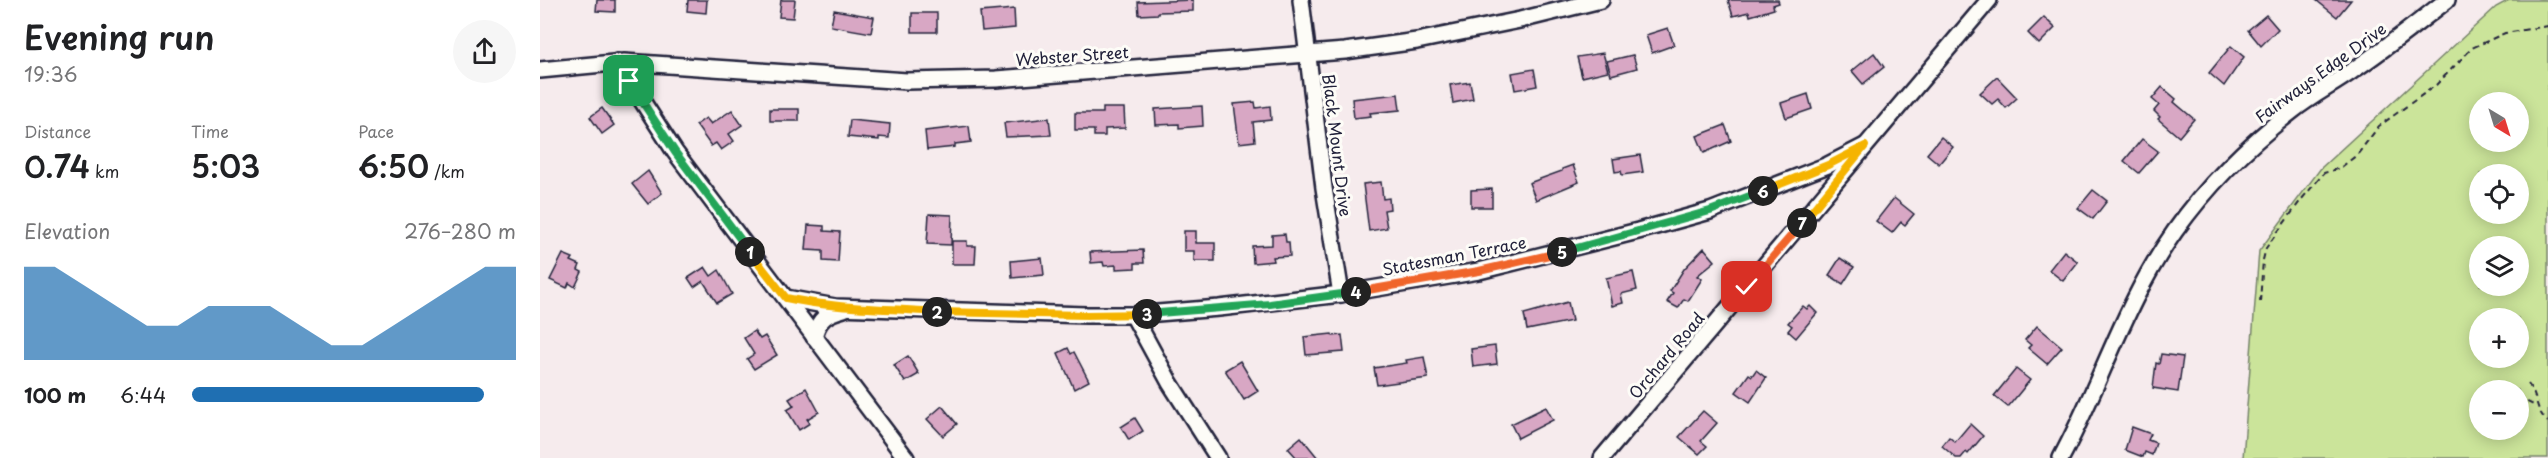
<!DOCTYPE html>
<meta charset="utf-8">
<style>
:root{--surface:#fff;--page:#f6f6f6;--text:#202124;--muted:#757577;--accent:#1f6fb2}
body{margin:0;font-family:"Playpen Sans",sans-serif;background:var(--page);color:var(--text);height:100vh;display:flex;flex-direction:column;font-size:22px;white-space:nowrap}
*{box-sizing:border-box;margin:0}
p{font-size:20px;color:var(--muted)}
.icon{flex:none;width:33px;height:33px;fill:none;stroke:currentColor;stroke-width:2;stroke-linecap:round;stroke-linejoin:round}
.map{position:relative;flex:1;overflow:hidden}
.side{display:flex;flex-direction:column;background:var(--surface);width:540px}
.side>*{flex:none}
.needle{width:39px;rotate:142deg}
.controls{position:absolute;left:1929px;top:92px;display:grid;gap:12px}
.controls a{display:grid;place-items:center;width:60px;height:60px;border-radius:50%;background:var(--surface);box-shadow:0 3px 15px #0003;font-size:30px}
.pin{position:absolute;display:grid;place-items:center;width:51px;height:51px;color:#fff;margin:-26px;border-radius:12px;box-shadow:0 3px 9px #0006}
.km{position:absolute;width:30px;height:30px;margin:-15px;border-radius:50%;background:#222;color:#fff;font-size:16px;line-height:30px;text-align:center}
.round{display:grid;place-items:center;flex:none;width:63px;height:63px;border-radius:32px;background:var(--page)}
.summary{display:flex;align-items:center;justify-content:space-between;height:102px;padding:0 24px}
h1{font-size:33px;font-weight:600;line-height:45px}
.stats{display:grid;grid-template-columns:repeat(3,1fr);gap:9px;height:102px;padding:6px 24px}
.stats div{display:grid;align-content:center}
.stats b{font-size:30px;font-weight:600}
.stats small{font-size:16px;font-weight:400}
.stats p{font-size:16px}
.chart{height:168px;padding:12px 24px}
.chart p{display:flex;justify-content:space-between}
.chart svg{width:100%;height:108px;margin-top:6px;fill:var(--accent);opacity:.7}
ul{padding:0 24px;list-style:none;font-size:20px}
li{display:grid;grid-template-columns:96px 72px 1fr;align-items:center;height:45px}
li i{height:15px;border-radius:8px;background:var(--accent)}
main{display:flex;flex:1;min-height:0}
.map>svg:first-child{display:block}
</style>
<main>
<section class="side">
<div class="summary"><div><h1>Evening run</h1><p>19:36</p></div><a class="round"><svg class="icon" aria-label="share" viewBox="0 0 24 24"><path d="M12 15V3M7 8l5-5 5 5M5 13v7h14v-7"/></svg></a></div>
<div class="stats">
<div><p>Distance</p><b>0.74<small> km</small></b></div>
<div><p>Time</p><b>5:03</b></div>
<div><p>Pace</p><b>6:50<small> /km</small></b></div>
</div>
<div class="chart"><p><span>Elevation</span>276–280 m</p>
<svg viewBox="0 0 160 44" preserveAspectRatio="none"><path d="M0 44V6L10 6L20 14L30 22L40 30L50 30L60 22L70 22L80 22L90 30L100 38L110 38L120 30L130 22L140 14L150 6L160 6V44z"/></svg>
</div>
<ul>
<li><b>100 m</b>6:44<i style="width:90%"></i></li>
</ul>
</section>
<div class="map">
<svg width="2008" height="458" viewBox="0 0 2008 458">
<rect width="100%" height="100%" fill="#f6ebed"/>
<filter id="ink" filterUnits="userSpaceOnUse"><feTurbulence type="fractalNoise" baseFrequency=".0167" numOctaves="2"/><feDisplacementMap in="SourceGraphic" scale="12" xChannelSelector="R" yChannelSelector="G"/><feConvolveMatrix kernelMatrix="1 2 1 2 8 2 1 2 1" color-interpolation-filters="sRGB"/></filter>
<g filter="url(#ink)">
<path fill="#cbe49a" stroke="#76836a" stroke-width="1.5" fill-rule="evenodd" d="M 1969,0 L 2008,0 L 2008,458 L 1703,458 L 1719,251 L 1781,168 L 1956,7 ZM 1940,102 L 1978,102 L 1978,141 L 1940,141 ZM 1940,174 L 1978,174 L 1978,213 L 1940,213 ZM 1940,246 L 1978,246 L 1978,285 L 1940,285 ZM 1940,318 L 1978,318 L 1978,357 L 1940,357 ZM 1940,390 L 1978,390 L 1978,429 L 1940,429 Z"/>
<g fill="#d8a7c4" stroke="#22223b" stroke-width="1.5">
<polygon points="57,0 75,0 75,12 56,11"/>
<polygon points="148,0 167,0 166,13 147,11"/>
<polygon points="241,0 255,0 253,18 239,17"/>
<polygon points="653,0 653,11 618,12 618,14 599,15 598,2"/>
<polygon points="1188,0 1238,0 1239,3 1233,5 1234,9 1210,16 1209,12 1193,16"/>
<polygon points="1776,0 1811,0 1797,17"/>
<polygon points="474,9 475,28 442,31 440,12"/>
<polygon points="294,10 334,17 331,33 291,26"/>
<rect x="372" y="13" width="25" height="19"/>
<polygon points="1726,15 1738,29 1721,46 1708,30"/>
<polygon points="1504,17 1515,28 1499,44 1488,33"/>
<polygon points="1128,28 1134,45 1112,53 1106,35"/>
<polygon points="1691,46 1704,57 1684,86 1669,73"/>
<polygon points="1063,53 1068,71 1042,77 1037,57"/>
<polygon points="1334,53 1344,67 1323,84 1312,71"/>
<polygon points="1093,55 1097,68 1071,75 1067,61"/>
<polygon points="994,69 997,86 975,90 972,73"/>
<polygon points="1457,77 1477,98 1466,108 1458,99 1452,104 1440,93"/>
<polygon points="930,82 933,99 913,103 910,85"/>
<polygon points="1622,87 1636,99 1634,102 1654,119 1639,137 1618,119 1620,117 1614,111 1619,105 1612,99"/>
<polygon points="858,94 860,110 830,113 831,116 814,118 812,99"/>
<polygon points="1268,94 1272,109 1246,118 1241,103"/>
<polygon points="715,102 716,108 730,106 731,120 713,122 715,141 699,143 694,104"/>
<polygon points="662,106 663,126 639,128 639,124 616,125 615,109"/>
<polygon points="62,108 74,125 62,134 50,117"/>
<polygon points="563,108 584,108 585,128 565,129 565,136 554,136 554,130 535,130 535,113 563,113"/>
<rect x="230" y="109" width="29" height="12"/>
<polygon points="192,110 202,125 189,134 194,141 181,150 176,143 171,146 156,125 166,118 171,124"/>
<polygon points="509,118 511,135 466,137 464,123"/>
<polygon points="310,120 350,124 349,138 339,137 339,140 308,137"/>
<polygon points="1185,125 1191,141 1164,153 1157,136"/>
<polygon points="429,126 431,142 415,144 415,147 387,150 385,131"/>
<polygon points="1401,137 1413,147 1399,164 1387,154"/>
<polygon points="1602,139 1618,151 1599,173 1584,161"/>
<polygon points="1100,155 1103,172 1082,175 1081,171 1075,172 1073,159"/>
<polygon points="1033,165 1039,182 996,200 989,183 1022,171 1022,169"/>
<polygon points="108,171 122,193 108,204 92,184"/>
<polygon points="841,182 843,199 849,198 850,209 844,210 847,228 829,231 823,184"/>
<polygon points="952,189 952,207 931,207 931,190"/>
<polygon points="1553,190 1567,201 1553,219 1538,208"/>
<polygon points="1354,198 1374,214 1365,225 1361,222 1352,233 1336,221"/>
<polygon points="389,214 412,215 411,245 387,244"/>
<polygon points="268,225 284,226 284,231 300,232 298,262 283,261 283,251 266,250"/>
<polygon points="644,231 656,231 656,243 675,243 675,261 654,261 654,251 644,251"/>
<polygon points="745,234 746,242 749,242 750,256 733,257 734,261 713,263 712,246 732,245 732,235"/>
<polygon points="412,241 427,241 427,246 436,246 435,264 412,264"/>
<polygon points="1164,248 1175,261 1157,276 1162,279 1148,301 1144,299 1138,308 1127,302 1133,293 1130,291 1144,269"/>
<polygon points="603,250 604,263 595,263 595,268 576,269 576,265 564,266 563,262 551,263 550,252"/>
<polygon points="1524,251 1538,262 1523,281 1509,270"/>
<polygon points="23,254 33,258 31,261 40,265 38,270 42,272 35,287 29,283 27,288 10,280"/>
<polygon points="502,258 504,275 472,278 471,261"/>
<polygon points="1300,258 1314,267 1303,284 1289,275"/>
<polygon points="165,267 171,276 179,270 192,294 177,303 163,281 154,287 148,278"/>
<polygon points="1093,272 1097,290 1081,294 1083,303 1072,306 1066,278"/>
<polygon points="1028,302 1032,321 987,330 984,314"/>
<polygon points="1263,306 1267,309 1270,306 1277,313 1256,338 1248,331 1252,326 1248,323"/>
<polygon points="1497,326 1522,347 1507,364 1488,348 1491,345 1485,340"/>
<polygon points="214,331 220,339 225,336 237,355 214,369 207,359 214,354 204,338"/>
<polygon points="792,334 793,336 802,335 804,352 766,355 764,337"/>
<polygon points="955,346 957,364 933,367 931,349"/>
<polygon points="528,348 531,354 534,352 549,381 534,389 518,353"/>
<polygon points="1621,354 1643,357 1638,392 1613,388 1616,363 1619,364"/>
<polygon points="368,356 379,374 365,382 354,365"/>
<polygon points="884,357 888,378 837,385 834,368 867,363 866,360"/>
<polygon points="700,361 718,391 704,400 685,370"/>
<polygon points="1476,369 1490,380 1468,407 1454,396"/>
<polygon points="1216,370 1226,378 1210,402 1196,392 1209,374 1212,376"/>
<polygon points="266,388 279,412 267,419 270,423 259,430 247,410 254,406 249,399"/>
<polygon points="402,406 417,424 403,436 387,419"/>
<polygon points="1006,407 1013,420 978,438 971,424"/>
<polygon points="1163,411 1177,423 1161,441 1167,446 1159,454 1139,437"/>
<polygon points="595,418 603,431 589,440 581,427"/>
<polygon points="1430,424 1443,436 1428,454 1426,452 1421,458 1416,458 1402,446 1409,437 1415,442"/>
<polygon points="1592,427 1611,434 1608,440 1616,443 1612,455 1605,452 1603,457 1585,450"/>
<polygon points="761,437 778,458 757,458 748,448"/>
</g>
<g fill="none" stroke-linecap="round" stroke-linejoin="round">
<g stroke="#22223b" stroke-width="20">
<g id="minor">
<polyline points="761,0 784,188 801,294"/>
<polyline points="77,62 135,152 366,458"/>
<polyline points="0,70 84,62 367,81 456,79 805,51 877,41 980,20 1061,0"/>
<polyline points="246,298 295,307 546,315 593,315 679,308 801,294 939,271 1098,231 1170,211 1288,165 1325,146"/>
<polyline points="593,315 630,383 678,458"/>
<path d="M 274,337 C 278,319 287,313 304,309"/>
<polyline points="1062,458 1449,0"/>
<path d="M 1521,458 C 1561,384 1585,301 1635,231 C 1667,186 1708,145 1752,111 C 1771,96 1792,85 1812,71 C 1845,49 1876,24 1907,0"/>
</g>
</g>
<g stroke="#22223b" stroke-width="2" stroke-dasharray="6 4.5" stroke-linecap="butt">
<polyline points="1720,302 1723,260 1726,248 1761,200 1784,173 1800,168 1817,155 1839,126 1896,85 1932,48 1965,33 2008,26"/>
<path d="M 1988,384 C 1999,398 1994,409 2008,422"/>
<polyline points="1954,385 1965,390"/>
<polyline points="1978,397 1995,406"/>
</g>
<use href="#minor" stroke="#fdfcf7" stroke-width="15"/>
</g>
</g>
<g fill="none" stroke-linecap="round" stroke-linejoin="round" filter="url(#ink)">
<g stroke="#fff" stroke-width="12">
<polyline id="split-1" points="89,81 135,152 210,252"/>
</g>
<g stroke="#fff" stroke-width="12">
<path id="split-2" d="M 210,252 L 246,298 C 296,309 346,308 397,312"/>
</g>
<g stroke="#fff" stroke-width="12">
<polyline id="split-3" points="397,312 546,315 607,314"/>
</g>
<g stroke="#fff" stroke-width="12">
<polyline id="split-4" points="607,314 730,304 816,292"/>
</g>
<g stroke="#fff" stroke-width="12">
<polyline id="split-5" points="816,292 939,271 1022,252"/>
</g>
<g stroke="#fff" stroke-width="12">
<polyline id="split-6" points="1022,252 1170,211 1223,191"/>
</g>
<g stroke="#fff" stroke-width="12">
<polyline id="split-7" points="1223,191 1288,165 1325,146 1262,223"/>
</g>
<g stroke="#fff" stroke-width="12">
<polyline id="split-8" points="1207,287 1262,223"/>
</g>
<use href="#split-1" stroke="#22a559" stroke-width="8"/>
<use href="#split-2" stroke="#f5b400" stroke-width="8"/>
<use href="#split-3" stroke="#f5b400" stroke-width="8"/>
<use href="#split-4" stroke="#22a559" stroke-width="8"/>
<use href="#split-5" stroke="#f0652b" stroke-width="8"/>
<use href="#split-6" stroke="#22a559" stroke-width="8"/>
<use href="#split-7" stroke="#f5b400" stroke-width="8"/>
<use href="#split-8" stroke="#f0652b" stroke-width="8"/>
</g>
<g text-anchor="middle" dominant-baseline="central" stroke-width="6" stroke-linejoin="round" paint-order="stroke">
<g font-size="16" fill="#22223b" stroke="#fdfcf7">
<text transform="translate(532 55) rotate(-4)">Webster Street</text>
<text transform="translate(1780 72) rotate(-36)">Fairways Edge Drive</text>
<text transform="translate(798 145) rotate(83)">Black Mount Drive</text>
<text transform="translate(914 255) rotate(-11)">Statesman Terrace</text>
<text transform="translate(1126 355) rotate(-50)">Orchard Road</text>
</g>
</g>
</svg>
<div class="controls">
<a><svg class="needle" viewBox="-14 -14 28 28"><path d="M0-13l5 13h-10z" fill="#e53935"/><path d="M0 13l5-13h-10z" fill="#757577"/></svg></a>
<a><svg class="icon" aria-label="locate" viewBox="0 0 24 24"><circle cx="12" cy="12" r="6"/><path d="M12 2v4M12 18v4M2 12h4M18 12h4"/></svg></a>
<a><svg class="icon" aria-label="layers" viewBox="0 0 24 24"><path d="M12 4l9 5-9 5-9-5zM3 14l9 5 9-5"/></svg></a>
<a>+</a>
<a>−</a>
</div>
<div class="pin" style="left:89px;top:81px;background:#1e9e55"><svg class="icon" aria-label="arrive" viewBox="0 0 24 24"><path d="M6 21V4h12l-3 4 3 4H6"/></svg></div>
<div class="pin" style="left:1207px;top:287px;background:#d93025"><svg class="icon" aria-label="check" viewBox="0 0 24 24"><path d="M5 12l5 5 9-10"/></svg></div>
<b class="km" style="left:210px;top:252px">1</b>
<b class="km" style="left:397px;top:312px">2</b>
<b class="km" style="left:607px;top:314px">3</b>
<b class="km" style="left:816px;top:292px">4</b>
<b class="km" style="left:1022px;top:252px">5</b>
<b class="km" style="left:1223px;top:191px">6</b>
<b class="km" style="left:1262px;top:223px">7</b>
</div>
</main>
